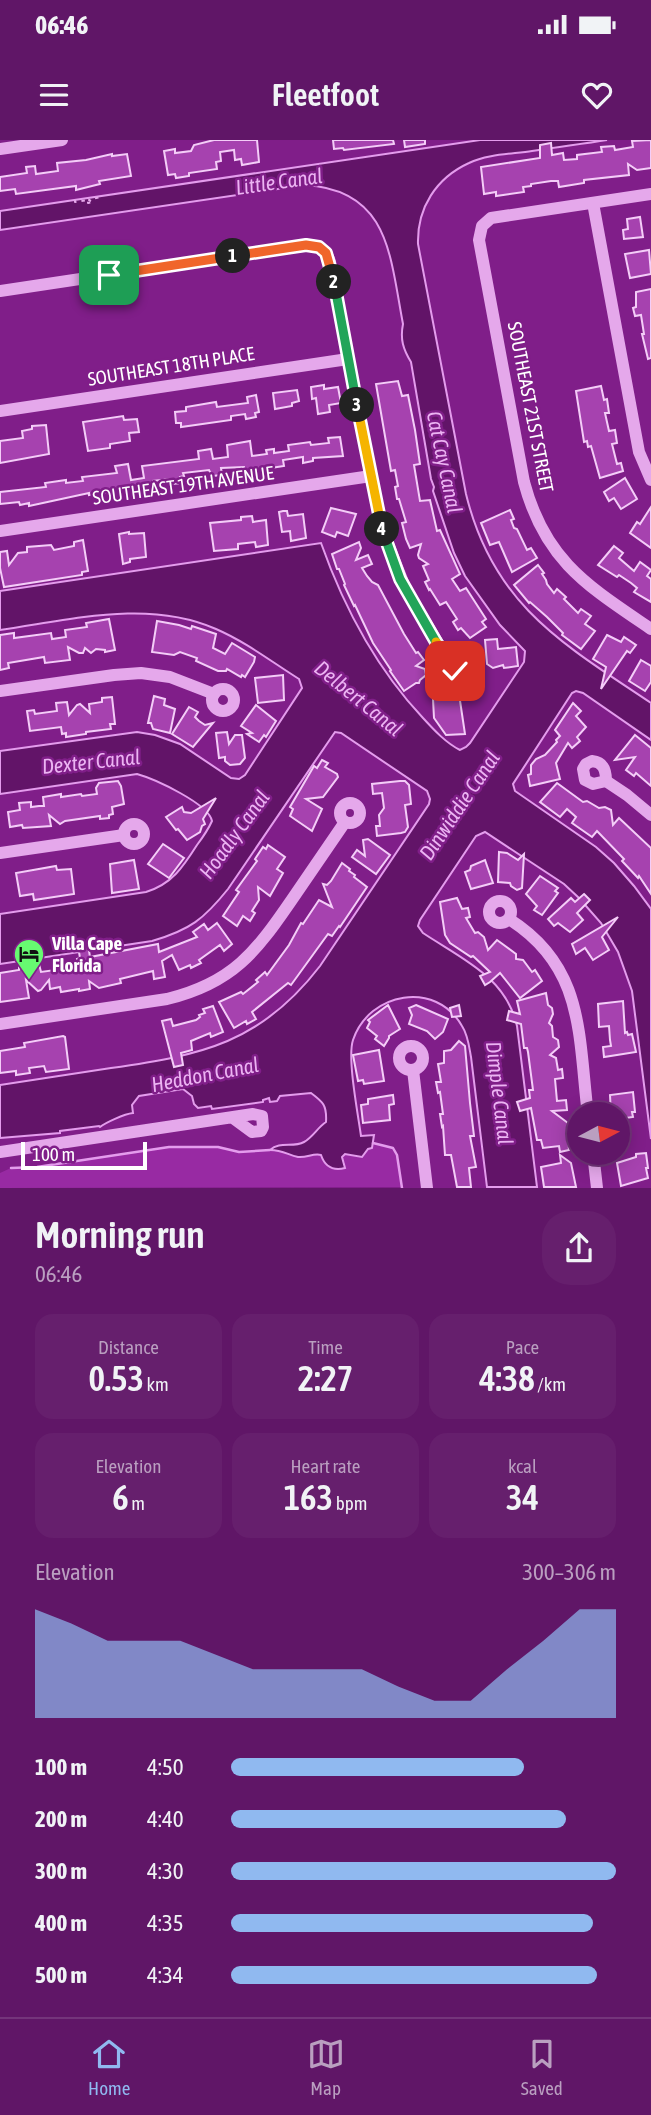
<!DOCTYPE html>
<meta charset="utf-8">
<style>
:root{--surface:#601667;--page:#661f6d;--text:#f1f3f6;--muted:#ba9fc0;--line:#74357b;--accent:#90b9f0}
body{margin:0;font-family:"Asap Condensed",sans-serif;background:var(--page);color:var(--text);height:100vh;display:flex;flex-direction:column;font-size:26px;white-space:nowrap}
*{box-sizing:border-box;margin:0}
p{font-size:23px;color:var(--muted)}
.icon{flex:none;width:38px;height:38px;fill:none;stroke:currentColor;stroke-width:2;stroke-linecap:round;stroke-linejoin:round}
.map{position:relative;height:1048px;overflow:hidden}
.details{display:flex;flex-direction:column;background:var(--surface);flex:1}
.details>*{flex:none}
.needle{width:46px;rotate:83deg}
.fabs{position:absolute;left:567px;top:962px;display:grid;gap:14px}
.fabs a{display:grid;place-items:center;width:63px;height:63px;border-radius:50%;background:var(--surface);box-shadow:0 4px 18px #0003,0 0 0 2px var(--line);font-size:35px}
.scale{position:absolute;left:21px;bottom:18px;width:126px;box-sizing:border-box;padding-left:7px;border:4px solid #fff;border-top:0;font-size:19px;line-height:24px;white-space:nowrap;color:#fff;-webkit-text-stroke:5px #801e89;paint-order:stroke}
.pin{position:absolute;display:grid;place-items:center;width:60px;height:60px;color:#fff;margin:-30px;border-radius:14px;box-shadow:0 4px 10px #0006}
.km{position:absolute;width:35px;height:35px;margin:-18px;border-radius:50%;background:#222;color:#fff;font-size:19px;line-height:35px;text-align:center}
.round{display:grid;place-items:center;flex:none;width:74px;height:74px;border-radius:28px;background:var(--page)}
.overview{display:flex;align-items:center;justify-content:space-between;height:119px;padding:0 35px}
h1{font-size:38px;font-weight:600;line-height:52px}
.metrics{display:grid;grid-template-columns:repeat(3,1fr);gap:10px;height:119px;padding:7px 35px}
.metrics div{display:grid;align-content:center;border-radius:18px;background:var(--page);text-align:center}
.metrics b{font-size:35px;font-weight:600}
.metrics small{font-size:19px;font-weight:400}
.metrics p{font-size:19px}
.chart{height:196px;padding:14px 35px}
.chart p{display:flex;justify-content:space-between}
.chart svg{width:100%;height:126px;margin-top:7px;fill:var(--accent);opacity:.7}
ul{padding:0 35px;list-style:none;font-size:23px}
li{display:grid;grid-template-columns:112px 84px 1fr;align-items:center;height:52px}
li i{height:18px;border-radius:9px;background:var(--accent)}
.status{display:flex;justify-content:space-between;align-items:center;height:49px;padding:0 35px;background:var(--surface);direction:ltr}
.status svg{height:19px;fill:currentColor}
header{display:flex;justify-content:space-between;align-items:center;height:91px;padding:0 35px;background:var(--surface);font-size:32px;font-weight:600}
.menu{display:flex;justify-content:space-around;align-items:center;height:98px;border-top:2px solid var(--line);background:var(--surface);font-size:19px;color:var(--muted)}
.menu a{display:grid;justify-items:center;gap:4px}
.menu .on{color:var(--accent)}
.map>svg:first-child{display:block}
</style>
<div class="status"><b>06:46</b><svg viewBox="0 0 49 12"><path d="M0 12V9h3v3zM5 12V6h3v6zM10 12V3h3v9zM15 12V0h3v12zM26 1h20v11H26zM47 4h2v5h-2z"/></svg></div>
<header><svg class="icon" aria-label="menu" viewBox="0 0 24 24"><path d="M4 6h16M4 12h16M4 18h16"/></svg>Fleetfoot<svg class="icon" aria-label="heart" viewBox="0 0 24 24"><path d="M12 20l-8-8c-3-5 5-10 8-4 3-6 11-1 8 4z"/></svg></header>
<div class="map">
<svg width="651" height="1048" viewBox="0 0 651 1048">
<rect width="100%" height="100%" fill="#801e89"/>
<polygon fill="#982aa3" points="373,1003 393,1008 397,1015 402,1047 0,1048 0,1033 11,1028 37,1027 169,1007 218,1007 239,1012 283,1010 290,1014 308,1016 317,1013 321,1015 324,1023 345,1023 342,1017 345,1013 352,1014 372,1008"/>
<path fill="#621468" stroke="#e49ced" stroke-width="2" d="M 480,0 L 607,0 C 582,4 557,7 532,11 C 513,14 487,14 469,23 C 436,38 417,68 418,104 L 466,354 C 493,465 563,504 651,563 L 651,600 L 583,553 L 576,551 L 572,553 L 513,644 L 515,651 L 596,707 L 614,723 L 634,746 L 651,769 L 651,999 L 632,851 L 618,812 L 601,783 L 579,758 L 564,744 L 485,692 L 476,696 L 420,780 L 418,786 L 423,793 C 462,819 506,837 517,886 L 537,1047 L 487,1047 L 471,917 C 469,906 468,895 462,886 C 436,840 369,852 353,900 C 347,918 358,974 361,996 L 374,995 L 372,1008 L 368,1009 L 362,1017 L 345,1014 L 342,1017 L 345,1028 C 333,1031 325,1027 321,1015 C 313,1013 307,1018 298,1017 C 288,1015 283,1010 270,1010 C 280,1001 293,1008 304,1002 C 313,997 318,987 326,982 C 327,965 323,962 311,953 L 280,956 L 277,961 L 270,962 L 269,958 L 263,960 L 263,962 L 212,969 L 211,966 L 198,968 L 194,964 L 192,956 L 183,949 L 139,956 L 132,965 L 133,973 C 124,974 105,983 100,987 L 99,986 L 60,991 L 60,993 L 0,998 L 0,945 C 37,939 74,934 111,928 C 202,915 261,903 320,826 L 429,664 L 430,659 L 427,651 L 341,593 L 335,592 L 228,749 C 204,779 190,790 152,801 L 0,824 L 0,774 L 146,752 C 172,744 183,727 197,705 C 203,697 208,690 212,681 C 209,664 155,639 137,634 L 0,654 L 0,611 L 137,592 L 155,595 L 180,604 L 231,638 L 239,639 L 245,635 L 302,548 L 299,539 C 272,522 246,502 216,489 C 148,459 71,480 0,490 L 0,451 L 321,403 C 344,468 376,528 423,578 C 434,590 446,603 460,610 L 466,607 L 470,603 L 524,522 L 525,511 L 500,485 L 465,436 L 454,413 L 433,351 L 434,347 L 431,339 L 411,222 C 403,209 400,199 403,184 C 390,117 390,50 305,45 L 0,90 L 0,71 Z"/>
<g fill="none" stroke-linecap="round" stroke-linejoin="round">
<g stroke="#e49ced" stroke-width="2.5">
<polyline points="373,1003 393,1008 397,1015 402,1048"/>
<polyline points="11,1028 37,1027 169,1007 218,1007 239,1012 270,1010"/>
</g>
</g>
<g fill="#a642af" stroke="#f4cdf8" stroke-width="2">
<polygon points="214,0 257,0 259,22 242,25 241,19 235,20 234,10 220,12 221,21 216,22 217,29 189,33 189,36 176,38 175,34 168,35 164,11 175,9 175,13 191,11 194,5"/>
<polygon points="333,0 393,0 394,4 344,10 343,8 334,9"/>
<polygon points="404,0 425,0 425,4 405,7"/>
<polygon points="651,0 651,28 637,30 628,24 629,35 584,40 584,43 559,47 558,41 551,41 531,44 531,46 523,47 524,52 496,56 496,52 484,54 481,27 540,18 540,5 551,3 552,15 563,13 564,20 577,19 577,15 602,12 601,7 614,6 615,10 633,7 632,1"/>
<polygon points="112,14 112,16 127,14 131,36 99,41 100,44 76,50 76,46 16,54 15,49 0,51 0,37 27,33 26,27 35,26 36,34 58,31 57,23 86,20"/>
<polygon points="640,77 643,97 624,99 623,90 628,89 627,79"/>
<polygon points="649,110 651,134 630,138 625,114"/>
<polygon points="651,149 651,218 648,219 642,194 644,194 641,175 635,176 633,168 636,167 636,152"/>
<polygon points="398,241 402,256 408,255 415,290 420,324 414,325 420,361 430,360 437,391 440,390 460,434 452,439 460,451 466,448 486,479 482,482 486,487 470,498 461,488 458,490 453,482 457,479 446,462 440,465 430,449 429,450 425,442 429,440 423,426 428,424 419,418 418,415 421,404 410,408 406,399 402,383 406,382 399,359 397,359 395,347 398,346 395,330 391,331 376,244"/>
<polygon points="324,245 324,249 338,247 341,263 329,265 330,272 318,274 316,258 312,259 311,247"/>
<polygon points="601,246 604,260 607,259 609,273 605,273 609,291 615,290 617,303 612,304 617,324 621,323 623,331 600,338 591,306 588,307 587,301 584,302 576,251"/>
<polygon points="297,250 299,261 292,263 292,266 275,269 273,253"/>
<polygon points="256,255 259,272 255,273 256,277 246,279 245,274 231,276 231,280 181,287 181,283 176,283 175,272 186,271 186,267 216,262 217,267 248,263 247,257"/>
<polygon points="123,276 124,280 137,279 139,292 129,293 130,301 110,304 110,308 88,311 83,282"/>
<polygon points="46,285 49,314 0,323 0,301 23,298 22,291 32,289 32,286"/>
<polygon points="340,297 343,316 313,318 313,321 303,323 303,317 283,320 284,326 245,332 244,327 221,328 222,335 212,336 209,330 183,333 184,336 180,337 181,343 172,344 171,339 153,341 153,346 141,348 141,345 125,348 119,350 119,353 114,354 109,354 109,352 89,355 89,353 29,366 29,363 20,365 19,362 0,364 0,352 46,347 45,343 66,340 66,343 83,341 82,337 117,333 115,326 128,324 131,340 144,338 142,326 199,319 198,311 211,309 213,319 228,317 227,305 250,301 252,316 267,314 266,310 274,309 274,313 289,311 288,305 310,302 311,305 329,303 328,298"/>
<polygon points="625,338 637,359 621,369 614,358 609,361 604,352"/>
<polygon points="651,367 651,408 630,393 637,382 640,384"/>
<polygon points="331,368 356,374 348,396 337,392 335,397 322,392"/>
<polygon points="510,370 514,379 511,380 514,388 517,389 527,410 531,408 537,418 512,432 499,402 490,405 481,383"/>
<polygon points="283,371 287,371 288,376 303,374 306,398 291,401 290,391 282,392 279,372"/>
<polygon points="252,376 253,382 266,380 268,405 256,407 255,402 238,404 238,409 214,411 210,383 241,380 241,377"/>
<polygon points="129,392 129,394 144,393 146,417 130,419 130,422 123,424 119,394"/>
<polygon points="83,400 88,431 82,432 82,435 4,447 0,428 0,412 7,411 9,425 18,413 27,412 27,407 51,405 54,410 74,406 74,402"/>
<polygon points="359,402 361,408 356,420 368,415 372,424 362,428 367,436 372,442 378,445 404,494 416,513 418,512 424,520 416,526 425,529 426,535 420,540 419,543 416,543 404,551 390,531 391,530 373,503 355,465 354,466 344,445 345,444 339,429 337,429 332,414"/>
<polygon points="614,406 623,413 619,418 634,431 640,422 651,430 647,436 651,439 651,462 634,452 637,448 631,443 619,435 617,437 598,425"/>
<polygon points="538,425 544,433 542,434 546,440 547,444 554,453 557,449 566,457 564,459 578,473 581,469 591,476 585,484 595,491 581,509 562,495 563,493 547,477 530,462 529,463 514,445"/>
<polygon points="109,479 115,510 105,512 105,510 96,509 91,513 85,508 83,513 79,513 68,507 70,520 45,523 44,517 8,523 9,528 0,530 0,495 14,493 14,498 51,493 52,499 66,497 65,490 87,487 86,483"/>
<polygon points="157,481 179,485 191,489 192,486 216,494 213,508 225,514 232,503 255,517 254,522 245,537 242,535 241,537 227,529 226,531 218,531 196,521 197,518 180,512 174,515 152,512"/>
<polygon points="607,495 621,502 624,497 636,505 630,513 627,511 601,549 606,527 593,519"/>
<polygon points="497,499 498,509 516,507 518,526 504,528 503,525 493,528 487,524 485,500"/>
<polygon points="641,520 651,526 651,542 645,551 629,541"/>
<polygon points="283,535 284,560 258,563 255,538"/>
<polygon points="459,554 465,594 446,595 434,578 433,559 441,559 440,557 445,555"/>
<polygon points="154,556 165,559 164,565 175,569 170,593 153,589 151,583 148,583"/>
<polygon points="112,557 115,584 110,584 111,589 86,592 86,594 66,597 66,593 62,594 61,587 30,591 27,571 34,570 35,574 57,571 56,563 67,562 69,575 77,565 80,564 90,573 89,564 102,562 102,558"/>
<polygon points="573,563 581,571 576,576 586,587 577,597 580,601 572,608 568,603 556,623 560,639 530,646 528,635 531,634 531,625 536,619 545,615 557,602 556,600 560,596 555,590"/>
<polygon points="256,565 276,581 266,597 264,595 259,602 247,594 252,593 241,586"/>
<polygon points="189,567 198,572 195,577 199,581 205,585 213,583 193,607 172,594"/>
<polygon points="227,592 229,604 235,595 242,595 245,618 240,624 230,625 225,621 225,617 219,618 216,593"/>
<polygon points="635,595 651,608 651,646 636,633 634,636 626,630 635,617 615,620"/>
<polygon points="322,620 328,623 325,627 337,634 338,637 323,657 306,659 322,669 312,691 290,676 293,669 290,667 314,626 317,628"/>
<polygon points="118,641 121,646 124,664 112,667 113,674 109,675 109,678 100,679 100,676 65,681 60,684 49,675 51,686 23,688 22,685 10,687 8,672 20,670 19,663 31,662 31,667 39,666 44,666 43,657 61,654 61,657 81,654 82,656 97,654 96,648 99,643"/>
<polygon points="400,641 405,641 409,645 411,664 405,665 408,687 405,692 401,693 377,696 376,686 380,686 379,675 384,668 382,653 373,654 372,644"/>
<polygon points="557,643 583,662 587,661 599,668 605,667 611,670 613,685 619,678 651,708 651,754 639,736 638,738 622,721 624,719 597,691 592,697 572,683 576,677 567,669 560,677 540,662"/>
<polygon points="216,658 203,679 205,684 202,686 200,692 187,700 178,689 176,690 166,677 182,667 184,672 191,673"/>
<polygon points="368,699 390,715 376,734 352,717 357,710 365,716 363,700"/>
<polygon points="163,704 184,718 169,738 148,724"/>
<polygon points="268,705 285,717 277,729 283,733 270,756 258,747 259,760 252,771 255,773 250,781 243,776 237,786 223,776 239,752 236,750 257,721 255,719 263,707 266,709"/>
<polygon points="499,712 507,713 518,720 524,714 522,748 517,750 511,746 510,743 498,742"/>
<polygon points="134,720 139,749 112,753 110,724"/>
<polygon points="485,720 493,743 471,749 465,732 470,730 471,726"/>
<polygon points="342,723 350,729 349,731 355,735 354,737 367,747 340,787 339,786 332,796 328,794 291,845 288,843 252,872 256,879 247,884 246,881 234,888 219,862 241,852 243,854 258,842 256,840 265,832 267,835 289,805 301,783 303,784 319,760 332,767 323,744 327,745 331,741"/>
<polygon points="56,726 57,730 71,729 74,754 34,760 33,754 20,756 16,733"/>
<polygon points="540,736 558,748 555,751 558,753 542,775 534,770 537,766 526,754"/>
<polygon points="584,754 590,760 577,773 583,780 570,792 558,783 554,786 548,779 571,758 575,762"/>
<polygon points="457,758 462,769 468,768 470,777 466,778 475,793 478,792 484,797 488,810 497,800 516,814 516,819 523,820 532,832 535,830 542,841 520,858 500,833 490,842 485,845 480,836 490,832 473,816 471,817 450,803 445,795 440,762"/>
<polygon points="618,777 602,797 609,810 593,820 585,808 576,814 572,804"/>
<polygon points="217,783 232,804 224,811 220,805 199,820 201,823 191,828 190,825 179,830 172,815 162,821 165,837 154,839 153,831 120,839 121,843 99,848 89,841 90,849 79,851 79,849 61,852 60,847 50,849 49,840 41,850 38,851 26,840 29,858 0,862 0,833 19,830 19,827 39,824 41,832 78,827 77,819 80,818 78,806 88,804 90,817 158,804 159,812 197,797 193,792 204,784 208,790"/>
<polygon points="546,853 548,865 552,868 553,874 549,883 552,886 553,897 558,900 559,907 550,915 556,918 558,930 562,929 563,938 555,939 557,961 566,960 567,970 552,971 568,983 569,986 567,988 569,1010 560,1012 559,1006 543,1008 541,1000 537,1000 531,968 520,971 517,962 530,958 529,950 533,950 528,912 527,908 524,908 521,884 507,880 509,871 520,874 517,861"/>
<polygon points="623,861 625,893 627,892 628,895 632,894 636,912 604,917 603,907 611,906 610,900 609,886 599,887 598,864"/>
<polygon points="388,865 400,889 389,896 389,898 384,906 375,899 377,896 367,888 370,882 368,880"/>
<polygon points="416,865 448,879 443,892 435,899 427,891 409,884 412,875 409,868"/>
<polygon points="459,865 461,876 452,877 450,868"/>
<polygon points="213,866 223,892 211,897 210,893 191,901 192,910 181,913 183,925 174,927 162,881 171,879 173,886 196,880 200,877 199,875 205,873 203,869"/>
<polygon points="63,896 65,897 69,929 46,932 44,926 29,928 30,933 16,935 16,931 0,933 0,911 25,907 24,903"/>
<polygon points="459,901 465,906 470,963 474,996 470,996 476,1027 469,1028 471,1047 457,1047 451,1015 445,1015 443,986 442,987 440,974 443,974 440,952 438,953 436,942 441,942 438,924 444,923 444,911 451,910"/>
<polygon points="379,910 384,941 364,944 363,940 358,941 353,915"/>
<polygon points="633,952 635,972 632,972 633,977 618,979 618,975 611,975 610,955"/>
<polygon points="393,955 394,964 389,965 390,980 363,983 361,965 368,964 368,959"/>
<polygon points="646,1013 648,1028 646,1028 648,1038 621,1046 617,1023 636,1017 636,1014"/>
<polygon points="560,1015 571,1023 576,1047 544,1047 541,1027 561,1023"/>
</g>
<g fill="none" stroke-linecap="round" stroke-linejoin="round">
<polyline stroke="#e5a8eb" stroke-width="2" stroke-dasharray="3.5 5" stroke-linecap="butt" points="75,60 75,62 88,60 88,63 93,62 89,60 100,57"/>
<g stroke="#e5a8eb" stroke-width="12">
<polyline points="0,9 62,0"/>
<path d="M 651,54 L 491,78 L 482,86 L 479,100 L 524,342 C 545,421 588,446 651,489"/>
<polyline points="593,63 639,312 651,340"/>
<path d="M 0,151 L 306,105 C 318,105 326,109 330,122 L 371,336 L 384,394 L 406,450 L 444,513"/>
<polyline points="0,271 348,219"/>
<polyline points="0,391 371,336"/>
<circle cx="452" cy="521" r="11"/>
<circle cx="223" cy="560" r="11"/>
<polyline points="0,551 114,535 141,533 170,537 214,554"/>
<path d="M 592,621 C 604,622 606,631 606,641 L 593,644 L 585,640 L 583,629 L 586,624 Z"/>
<polyline points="606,641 627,655 651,675"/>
<circle cx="350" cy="673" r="10"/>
<circle cx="134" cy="694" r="10"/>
<polyline points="0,713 124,695"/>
<circle cx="500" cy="772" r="11"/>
<path d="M 509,779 C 585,827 578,895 588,975"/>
<path d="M 0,884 L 167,859 C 233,843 256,812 293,758 C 310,733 328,707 345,682"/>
<circle cx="411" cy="918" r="12"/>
<polyline points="413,930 427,1048"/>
<polyline points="0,1012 253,974 262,976 263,987 261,991 252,992 233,978"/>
<polyline points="593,1013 597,1048"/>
</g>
</g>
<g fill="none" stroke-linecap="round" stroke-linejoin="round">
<g stroke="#fff" stroke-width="14">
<polyline id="split-1" points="109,135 233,116"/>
</g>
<g stroke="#fff" stroke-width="14">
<polyline id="split-2" points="233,116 306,105 319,107 326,113 334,142"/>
</g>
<g stroke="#fff" stroke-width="14">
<polyline id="split-3" points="334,142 357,265"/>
</g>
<g stroke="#fff" stroke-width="14">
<polyline id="split-4" points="357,265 382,389"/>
</g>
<g stroke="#fff" stroke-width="14">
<polyline id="split-5" points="382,389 400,439 436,502"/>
</g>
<g stroke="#fff" stroke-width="14">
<path id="split-6" d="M 436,502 L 444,513 C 439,523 444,532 455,531"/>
</g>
<use href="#split-1" stroke="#f0652b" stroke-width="9"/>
<use href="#split-2" stroke="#f0652b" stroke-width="9"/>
<use href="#split-3" stroke="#22a559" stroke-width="9"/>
<use href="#split-4" stroke="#f5b400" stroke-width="9"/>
<use href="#split-5" stroke="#22a559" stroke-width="9"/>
<use href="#split-6" stroke="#f5b400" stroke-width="9"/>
</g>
<defs>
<g id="hotel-pin" transform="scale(1.575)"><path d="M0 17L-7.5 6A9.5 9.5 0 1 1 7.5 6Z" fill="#67fa71" stroke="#801e89"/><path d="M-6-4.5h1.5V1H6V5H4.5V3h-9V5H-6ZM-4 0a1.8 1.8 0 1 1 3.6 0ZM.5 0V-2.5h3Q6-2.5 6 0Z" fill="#111"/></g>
</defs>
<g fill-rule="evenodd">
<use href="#hotel-pin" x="29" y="814"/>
</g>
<g text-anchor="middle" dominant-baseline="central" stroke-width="5" stroke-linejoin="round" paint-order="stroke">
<g font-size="19" fill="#fff" stroke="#801e89">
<text transform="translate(171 226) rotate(-9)">SOUTHEAST 18TH PLACE</text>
<text transform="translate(531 267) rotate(79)">SOUTHEAST 21ST STREET</text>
<text transform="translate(183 345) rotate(-8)">SOUTHEAST 19TH AVENUE</text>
</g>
<g font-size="19" font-weight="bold" fill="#fff" stroke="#801e89" text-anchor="start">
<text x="52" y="803">Villa Cape<tspan x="52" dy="22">Florida</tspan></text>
</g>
<g font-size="21" font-style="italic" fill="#ecb4f3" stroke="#801e89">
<text transform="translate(279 41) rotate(-8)">Little Canal</text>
<text transform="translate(445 322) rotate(78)">Cat Cay Canal</text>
<text transform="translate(359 558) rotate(39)">Delbert Canal</text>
<text transform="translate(91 621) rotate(-6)">Dexter Canal</text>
<text transform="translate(459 665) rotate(-56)">Dinwiddie Canal</text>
<text transform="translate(234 694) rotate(-54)">Hoadly Canal</text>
<text transform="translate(205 934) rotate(-11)">Heddon Canal</text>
<text transform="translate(500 953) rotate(83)">Dimple Canal</text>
</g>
</g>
</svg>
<div class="fabs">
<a><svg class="needle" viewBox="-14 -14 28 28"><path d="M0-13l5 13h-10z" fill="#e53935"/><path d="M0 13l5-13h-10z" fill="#ba9fc0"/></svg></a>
</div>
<div class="scale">100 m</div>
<div class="pin" style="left:109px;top:135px;background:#1e9e55"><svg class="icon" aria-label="arrive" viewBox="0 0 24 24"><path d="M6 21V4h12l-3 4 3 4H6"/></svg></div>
<div class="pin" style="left:455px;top:531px;background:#d93025"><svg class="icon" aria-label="check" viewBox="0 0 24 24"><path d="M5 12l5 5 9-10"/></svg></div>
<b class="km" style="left:233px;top:116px">1</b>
<b class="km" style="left:334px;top:142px">2</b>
<b class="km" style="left:357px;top:265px">3</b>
<b class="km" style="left:382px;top:389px">4</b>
</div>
<section class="details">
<div class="overview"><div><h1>Morning run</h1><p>06:46</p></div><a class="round"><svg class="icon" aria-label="share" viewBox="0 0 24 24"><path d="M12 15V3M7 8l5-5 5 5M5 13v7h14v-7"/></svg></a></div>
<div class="metrics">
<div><p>Distance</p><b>0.53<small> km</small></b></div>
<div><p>Time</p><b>2:27</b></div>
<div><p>Pace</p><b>4:38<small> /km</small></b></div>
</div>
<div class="metrics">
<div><p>Elevation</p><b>6<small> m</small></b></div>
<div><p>Heart rate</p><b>163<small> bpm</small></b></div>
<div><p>kcal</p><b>34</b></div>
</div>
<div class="chart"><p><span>Elevation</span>300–306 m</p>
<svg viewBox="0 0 160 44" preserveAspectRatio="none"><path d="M0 44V6L10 11L20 17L30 17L40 17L50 22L60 27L70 27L80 27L90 27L100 33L110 38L120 38L130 27L140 17L150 6L160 6V44z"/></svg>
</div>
<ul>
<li><b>100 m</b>4:50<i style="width:76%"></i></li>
<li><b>200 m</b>4:40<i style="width:87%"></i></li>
<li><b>300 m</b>4:30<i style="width:100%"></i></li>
<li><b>400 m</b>4:35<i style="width:94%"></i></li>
<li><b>500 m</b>4:34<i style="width:95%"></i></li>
</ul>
</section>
<nav class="menu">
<a class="on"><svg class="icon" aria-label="home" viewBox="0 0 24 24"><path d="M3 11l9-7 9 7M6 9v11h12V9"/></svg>Home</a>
<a><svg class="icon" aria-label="map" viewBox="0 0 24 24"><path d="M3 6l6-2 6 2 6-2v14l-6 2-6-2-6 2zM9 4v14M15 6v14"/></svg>Map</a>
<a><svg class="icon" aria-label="saved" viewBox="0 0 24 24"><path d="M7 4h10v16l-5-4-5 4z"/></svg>Saved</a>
</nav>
